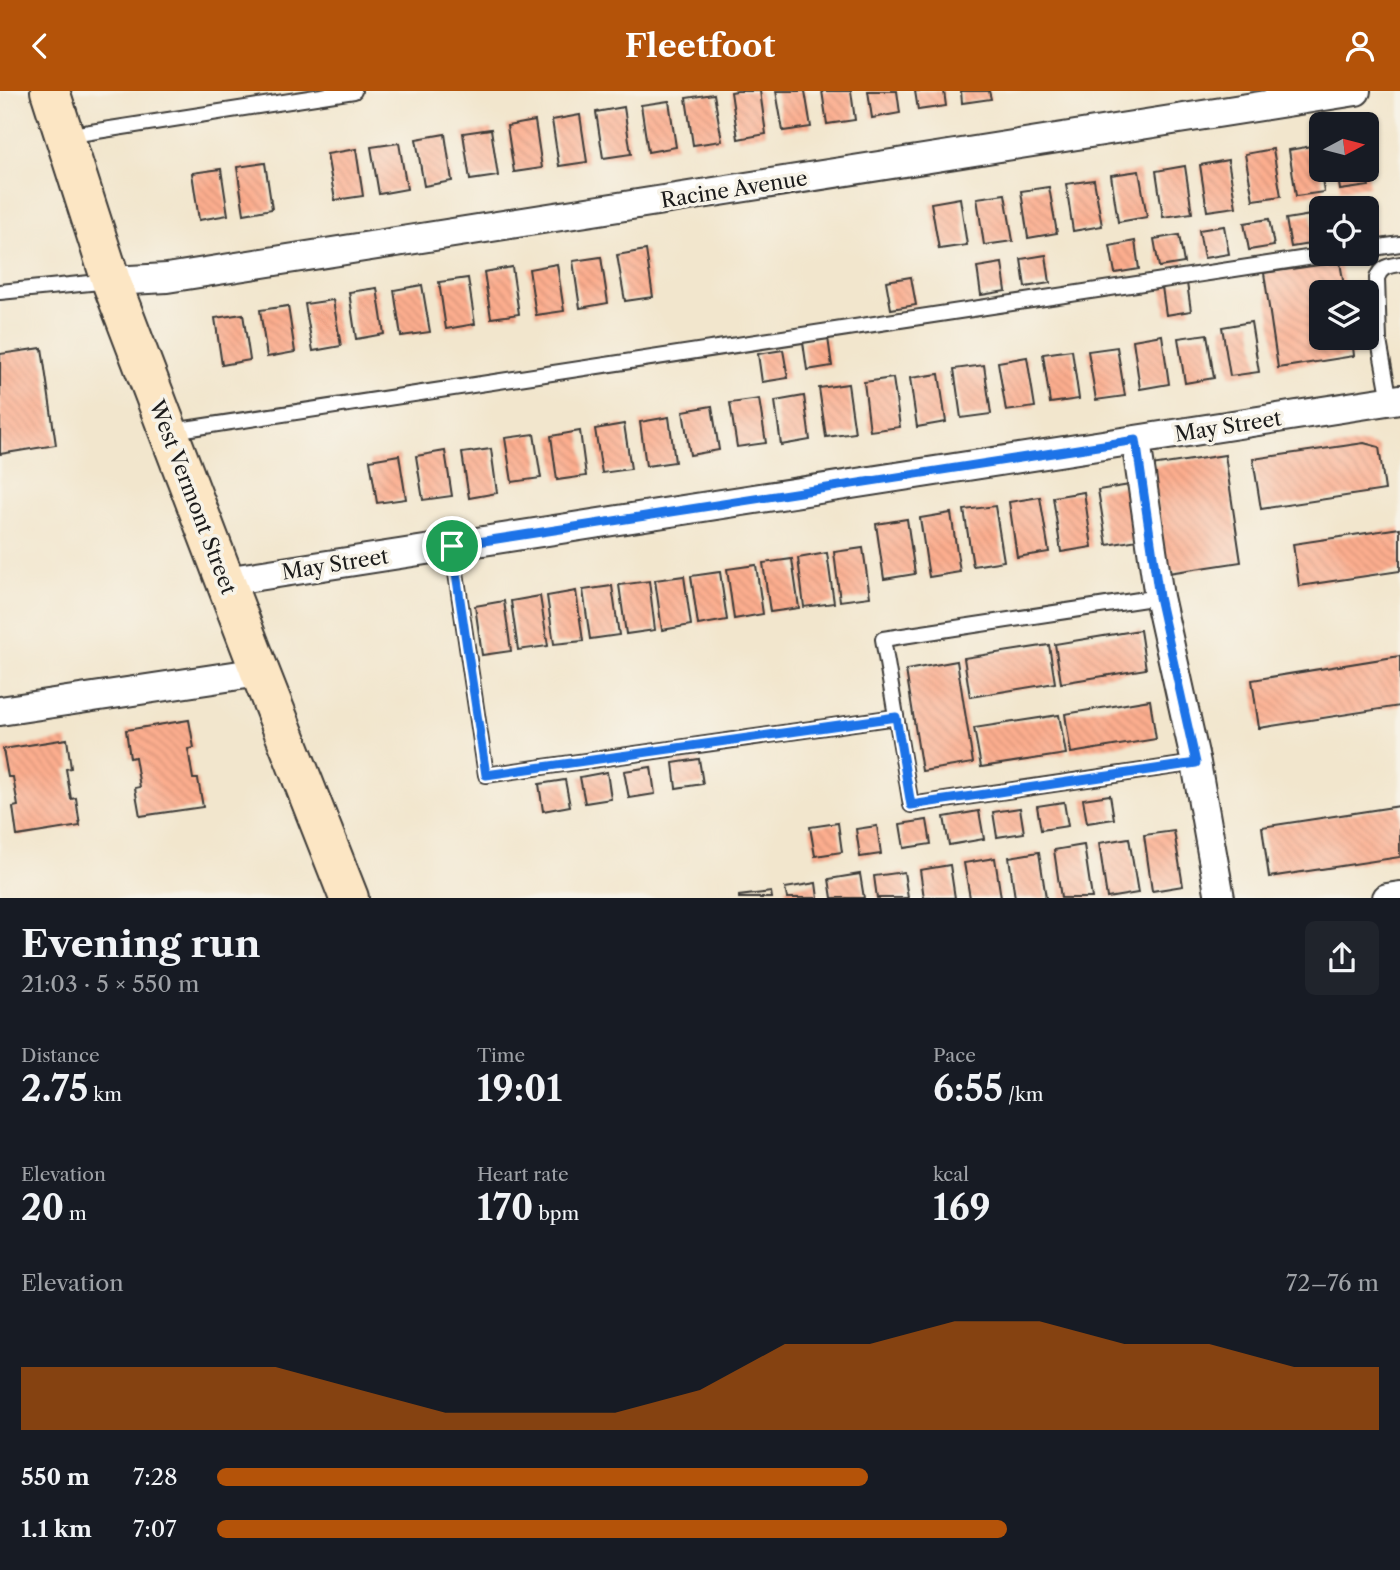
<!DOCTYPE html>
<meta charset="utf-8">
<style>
:root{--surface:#171b24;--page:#20242c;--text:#f1f3f6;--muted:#9ea1a6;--accent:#b45309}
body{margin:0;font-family:"Libre Caslon Text",serif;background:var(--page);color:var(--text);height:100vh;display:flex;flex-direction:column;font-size:26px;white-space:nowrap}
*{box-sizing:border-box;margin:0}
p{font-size:23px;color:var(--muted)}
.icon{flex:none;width:38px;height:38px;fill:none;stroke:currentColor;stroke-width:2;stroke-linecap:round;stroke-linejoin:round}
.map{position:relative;height:807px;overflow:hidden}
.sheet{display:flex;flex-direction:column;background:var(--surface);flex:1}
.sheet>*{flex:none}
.needle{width:46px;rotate:83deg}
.controls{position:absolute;left:1309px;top:21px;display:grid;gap:14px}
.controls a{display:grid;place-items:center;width:70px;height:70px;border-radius:10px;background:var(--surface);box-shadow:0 2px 5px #0004;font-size:35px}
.pin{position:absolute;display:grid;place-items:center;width:60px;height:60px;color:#fff;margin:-30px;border:4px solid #fff;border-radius:50%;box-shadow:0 2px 7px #0007}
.round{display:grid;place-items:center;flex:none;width:74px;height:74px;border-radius:10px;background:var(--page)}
.head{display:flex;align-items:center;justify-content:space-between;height:119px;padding:0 21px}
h1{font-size:38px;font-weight:800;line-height:52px}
.figures{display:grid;grid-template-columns:repeat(3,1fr);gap:10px;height:119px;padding:7px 21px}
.figures div{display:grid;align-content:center}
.figures b{font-size:35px;font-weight:800}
.figures small{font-size:19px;font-weight:400}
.figures p{font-size:19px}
.chart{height:196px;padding:14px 21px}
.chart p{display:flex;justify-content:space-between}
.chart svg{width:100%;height:126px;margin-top:7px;fill:var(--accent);opacity:.7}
ul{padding:0 21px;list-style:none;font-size:23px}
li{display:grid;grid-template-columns:112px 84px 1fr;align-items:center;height:52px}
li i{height:18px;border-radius:9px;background:var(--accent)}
header{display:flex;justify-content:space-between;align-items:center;height:91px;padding:0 21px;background:var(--accent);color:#fff;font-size:32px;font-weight:800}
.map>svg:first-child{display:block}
</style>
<header><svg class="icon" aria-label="back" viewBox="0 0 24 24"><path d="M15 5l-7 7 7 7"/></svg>Fleetfoot<svg class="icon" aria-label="person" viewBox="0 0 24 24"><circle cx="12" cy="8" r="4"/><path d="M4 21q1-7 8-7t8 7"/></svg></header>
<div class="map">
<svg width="1400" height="807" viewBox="0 0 1400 807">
<defs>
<pattern id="building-back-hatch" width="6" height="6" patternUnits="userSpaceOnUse" patternTransform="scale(1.75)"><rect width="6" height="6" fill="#fcad8e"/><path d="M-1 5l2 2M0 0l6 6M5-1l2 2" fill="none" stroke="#d7947a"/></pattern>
</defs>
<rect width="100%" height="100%" fill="#f7f3e8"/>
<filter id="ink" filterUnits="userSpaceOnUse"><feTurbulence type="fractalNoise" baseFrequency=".0143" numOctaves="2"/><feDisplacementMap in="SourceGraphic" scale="14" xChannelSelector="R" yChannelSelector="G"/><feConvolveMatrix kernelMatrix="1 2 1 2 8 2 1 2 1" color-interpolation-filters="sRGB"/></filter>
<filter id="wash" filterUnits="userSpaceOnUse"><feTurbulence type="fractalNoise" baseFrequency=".00686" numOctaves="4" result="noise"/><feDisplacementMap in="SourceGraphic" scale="28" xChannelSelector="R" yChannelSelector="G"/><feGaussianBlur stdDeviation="1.57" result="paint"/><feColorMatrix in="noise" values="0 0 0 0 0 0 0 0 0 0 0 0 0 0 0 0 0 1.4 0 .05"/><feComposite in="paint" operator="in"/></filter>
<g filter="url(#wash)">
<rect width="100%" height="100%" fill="#f2e6cd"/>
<g id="blocks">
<g fill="url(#building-back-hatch)">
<polygon points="737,0 760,0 766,43 738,48 731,1"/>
<polygon points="776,0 805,0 811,36 783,40"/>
<polygon points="822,0 851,0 855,29 827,33"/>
<polygon points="868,0 897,0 900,22 872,27"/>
<polygon points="915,0 944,0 946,15 918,19"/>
<polygon points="961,0 989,0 991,8 962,12"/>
<polygon points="714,3 722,50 693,54 686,7"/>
<polygon points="669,10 676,56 648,61 641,14"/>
<polygon points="624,16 631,63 603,67 596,21"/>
<polygon points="580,24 587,71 559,75 552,29"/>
<polygon points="535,30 542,77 514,81 507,35"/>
<polygon points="491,38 498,85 470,89 463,42"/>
<polygon points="445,43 452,90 424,95 416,48"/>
<polygon points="399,52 407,98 379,103 371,56"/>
<polygon points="1317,54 1324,101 1296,105 1289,59"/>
<polygon points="356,58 363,105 335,109 327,63"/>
<polygon points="1273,58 1281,105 1253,109 1245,63"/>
<polygon points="1228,69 1236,116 1207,120 1200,74"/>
<polygon points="265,72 272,118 244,123 237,76"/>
<polygon points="1185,75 1192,122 1163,126 1156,80"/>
<polygon points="221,78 228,124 199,129 192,82"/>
<polygon points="1337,79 1366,79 1369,95 1340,99"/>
<polygon points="1139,80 1147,126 1118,131 1111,84"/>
<polygon points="1094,89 1102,135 1073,140 1066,93"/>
<polygon points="1049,96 1057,142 1028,147 1021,100"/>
<polygon points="1005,103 1013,150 984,154 977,107"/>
<polygon points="960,107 967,154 939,158 931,112"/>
<polygon points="1371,113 1375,141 1367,142 1367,117 1353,117 1352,116"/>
<polygon points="1311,124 1316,152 1291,156 1286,128"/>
<polygon points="1269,128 1274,155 1249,159 1244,132"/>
<polygon points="1224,135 1229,163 1204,167 1199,139"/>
<polygon points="1179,144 1184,172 1159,176 1154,148"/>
<polygon points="1135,150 1139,178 1115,182 1110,155"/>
<polygon points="646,159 653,206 625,210 617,164"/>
<polygon points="1046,164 1050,192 1025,196 1021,168"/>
<polygon points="601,166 608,212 580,217 573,170"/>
<polygon points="1340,171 1345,201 1321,201 1321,247 1352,247 1354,265 1278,277 1264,182"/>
<polygon points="1002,172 1006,200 981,204 977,176"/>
<polygon points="557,173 564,220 536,224 529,178"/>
<polygon points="512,176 519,223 491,227 484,181"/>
<polygon points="911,186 916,214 891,218 886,190"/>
<polygon points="468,187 475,233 446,238 439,191"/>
<polygon points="1187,192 1191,220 1166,224 1162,196"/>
<polygon points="422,194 430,241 401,245 394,199"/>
<polygon points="377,197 384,243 356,248 349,201"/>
<polygon points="333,209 341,255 313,260 305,213"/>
<polygon points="288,215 295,261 267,266 260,219"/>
<polygon points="243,223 250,269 222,274 215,227"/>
<polygon points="1251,231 1259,281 1230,285 1222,236"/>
<polygon points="1207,243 1214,287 1185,292 1178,247"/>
<polygon points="1162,244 1169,293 1140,298 1133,249"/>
<polygon points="828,247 832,275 807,279 803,251"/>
<polygon points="1117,256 1125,305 1096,309 1088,260"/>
<polygon points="42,257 56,354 0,363 0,263"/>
<polygon points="783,259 788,287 762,291 758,263"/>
<polygon points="1072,259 1079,308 1050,312 1043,263"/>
<polygon points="1027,266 1035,316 1006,320 998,271"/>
<polygon points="984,274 991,323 961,327 954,278"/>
<polygon points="939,283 946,331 917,336 910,287"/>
<polygon points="893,287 900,336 870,340 864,291"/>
<polygon points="848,293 855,342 826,346 819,297"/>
<polygon points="804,305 810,349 781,354 775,310"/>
<polygon points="759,308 766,352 737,356 730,312"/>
<polygon points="712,315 719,359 690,364 683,320"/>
<polygon points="669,326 675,371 646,375 640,331"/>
<polygon points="624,333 631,378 602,382 595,338"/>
<polygon points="580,340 586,385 557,389 551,345"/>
<polygon points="534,343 541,387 512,391 505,347"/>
<polygon points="1364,352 1379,356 1385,399 1261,418 1253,368"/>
<polygon points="491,358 497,402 469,407 462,362"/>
<polygon points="445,360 452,405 423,409 416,365"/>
<polygon points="399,364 406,408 377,412 370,369"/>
<polygon points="1225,364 1241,471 1168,482 1151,375"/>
<polygon points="1130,394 1138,449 1107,454 1098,399"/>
<polygon points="1084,401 1092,456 1061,461 1053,406"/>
<polygon points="1040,406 1049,461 1017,466 1009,411"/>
<polygon points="995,415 1004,470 973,475 964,419"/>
<polygon points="951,422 960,481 929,486 920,427"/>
<polygon points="907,428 915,483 884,488 876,433"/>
<polygon points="1400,437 1400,480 1299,495 1293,453"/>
<polygon points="863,457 870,506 840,510 834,461"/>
<polygon points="827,462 834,512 804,516 798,467"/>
<polygon points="792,468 799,517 770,521 763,472"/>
<polygon points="756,474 763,523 734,528 727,478"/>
<polygon points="720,481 727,529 698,534 691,485"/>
<polygon points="684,485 691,534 662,539 655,489"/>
<polygon points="649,490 655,539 626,543 619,494"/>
<polygon points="612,495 619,544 590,548 583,499"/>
<polygon points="576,500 583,550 554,553 547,505"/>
<polygon points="540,505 548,555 518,559 511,510"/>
<polygon points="504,510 511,560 482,564 475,515"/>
<polygon points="1140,539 1146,578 1061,592 1055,553"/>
<polygon points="1049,554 1055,592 970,606 964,567"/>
<polygon points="1400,565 1400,615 1259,637 1252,589"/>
<polygon points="957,570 973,672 922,680 906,579"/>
<polygon points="1150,609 1156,648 1071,662 1065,623"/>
<polygon points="1059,624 1066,663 981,676 974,637"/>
<polygon points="189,629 194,657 188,658 193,688 198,688 203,716 140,725 135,697 140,696 135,666 130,667 126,639"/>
<polygon points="67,648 71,677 66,678 71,708 76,707 80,735 17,745 13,716 18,715 13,686 8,686 3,658"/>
<polygon points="699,668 703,693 676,697 673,672"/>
<polygon points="651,676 655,703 629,707 624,680"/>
<polygon points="607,681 611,708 585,712 580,686"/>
<polygon points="565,689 570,715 543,720 539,693"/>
<polygon points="1110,704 1114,728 1087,732 1083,708"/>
<polygon points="1064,711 1068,735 1041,739 1037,715"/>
<polygon points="1400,715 1400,766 1269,786 1262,736"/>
<polygon points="1020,717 1024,742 997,746 993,721"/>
<polygon points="979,720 984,748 949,754 944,726"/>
<polygon points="927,729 931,753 904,757 900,733"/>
<polygon points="838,732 842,761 815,765 810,736"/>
<polygon points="877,735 881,763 860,766 856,738"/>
<polygon points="1174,740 1183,795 1152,800 1144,744"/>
<polygon points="1129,747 1138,802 1107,807 1099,752"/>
<polygon points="1084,754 1092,807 1061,807 1054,759"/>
<polygon points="1039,761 1046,807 1015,807 1009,766"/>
<polygon points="995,767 1001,807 970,807 964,772"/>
<polygon points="950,774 955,807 924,807 920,779"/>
<polygon points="904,781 908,807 877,807 874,785"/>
<polygon points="860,783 864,807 832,807 829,788"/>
<polygon points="816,792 818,807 787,807 785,797"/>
<polygon points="771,801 772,807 739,807 739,805"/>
</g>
</g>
</g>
<g filter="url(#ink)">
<use href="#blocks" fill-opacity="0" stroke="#3c3a37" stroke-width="2"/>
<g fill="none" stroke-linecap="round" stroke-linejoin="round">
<g stroke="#3c3a37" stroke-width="18">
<g id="lane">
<polyline points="65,45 354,0"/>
<polyline points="1367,158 1400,153"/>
<polyline points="0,201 110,190"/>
<path d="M 1390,310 L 1379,250 L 1377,187 C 1381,175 1389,175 1400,173"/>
<polyline points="172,340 1333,163"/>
<polyline points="452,455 486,684 896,626"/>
<polyline points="1159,506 883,548 911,714 1196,672"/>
</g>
</g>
<g stroke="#3c3a37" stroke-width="32">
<g id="street">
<polyline points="111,190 167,187 1356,0"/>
<polyline points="1136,350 1159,506 1196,672 1220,807"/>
<polyline points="225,490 1400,308"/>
<polyline points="0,620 260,581"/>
<polyline points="1387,807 1400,805"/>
</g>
</g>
<g stroke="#3c3a37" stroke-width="42">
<polyline id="secondary" points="50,0 111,190 260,581 349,807"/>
</g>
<use href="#lane" stroke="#fff" stroke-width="14"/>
<use href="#street" stroke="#fff" stroke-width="28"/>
<use href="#secondary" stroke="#fce6c4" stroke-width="38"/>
</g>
</g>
<g fill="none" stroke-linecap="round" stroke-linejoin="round" filter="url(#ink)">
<g stroke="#fff" stroke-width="14">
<polygon id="route" points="1136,349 1159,506 1196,672 911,714 896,626 486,684 452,455"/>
</g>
<use href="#route" stroke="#1a73e8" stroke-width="9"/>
</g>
<g text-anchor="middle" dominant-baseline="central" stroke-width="7" stroke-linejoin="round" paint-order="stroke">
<g font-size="21" fill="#1c1c1c" stroke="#f7f3e8">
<text transform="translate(734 98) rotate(-9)">Racine Avenue</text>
<text transform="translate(1228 335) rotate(-9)">May Street</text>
<text transform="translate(193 406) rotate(69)">West Vermont Street</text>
<text transform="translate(335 473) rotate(-9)">May Street</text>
</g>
</g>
</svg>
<div class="controls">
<a><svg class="needle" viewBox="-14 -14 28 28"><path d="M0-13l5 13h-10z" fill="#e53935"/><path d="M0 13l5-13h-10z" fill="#9ea1a6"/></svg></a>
<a><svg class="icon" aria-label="locate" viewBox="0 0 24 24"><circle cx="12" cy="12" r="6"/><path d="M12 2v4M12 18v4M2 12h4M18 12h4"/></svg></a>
<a><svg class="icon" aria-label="layers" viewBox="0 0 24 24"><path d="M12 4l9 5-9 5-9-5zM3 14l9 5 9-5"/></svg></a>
</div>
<div class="pin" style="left:452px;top:455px;background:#1e9e55"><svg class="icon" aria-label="arrive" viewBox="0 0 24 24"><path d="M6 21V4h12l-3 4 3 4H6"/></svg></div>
</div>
<section class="sheet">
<div class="head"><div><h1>Evening run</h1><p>21:03 · 5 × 550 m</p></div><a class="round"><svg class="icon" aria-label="share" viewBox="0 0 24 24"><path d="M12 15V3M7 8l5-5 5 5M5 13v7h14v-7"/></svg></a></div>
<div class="figures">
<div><p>Distance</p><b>2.75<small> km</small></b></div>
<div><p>Time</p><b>19:01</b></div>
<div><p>Pace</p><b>6:55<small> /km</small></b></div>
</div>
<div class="figures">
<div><p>Elevation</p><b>20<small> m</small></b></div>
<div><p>Heart rate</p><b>170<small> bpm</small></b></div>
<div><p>kcal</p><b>169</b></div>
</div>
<div class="chart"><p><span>Elevation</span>72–76 m</p>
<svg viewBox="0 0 160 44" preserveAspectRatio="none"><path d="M0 44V22L10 22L20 22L30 22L40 30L50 38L60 38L70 38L80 30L90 14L100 14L110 6L120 6L130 14L140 14L150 22L160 22V44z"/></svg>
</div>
<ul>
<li><b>550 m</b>7:28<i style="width:56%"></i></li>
<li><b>1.1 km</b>7:07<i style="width:68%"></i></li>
</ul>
</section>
